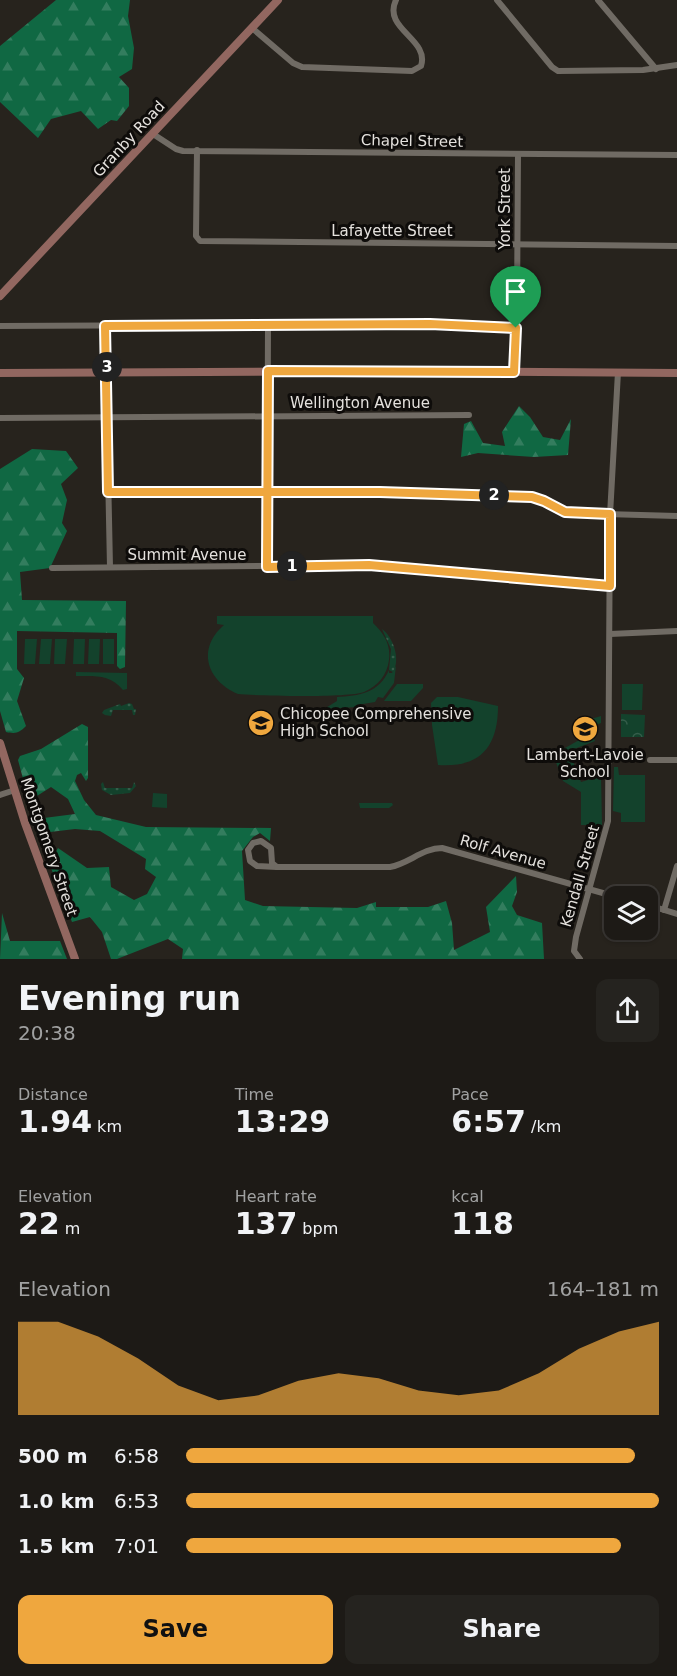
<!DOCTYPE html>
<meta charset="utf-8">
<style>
:root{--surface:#1d1a16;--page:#25231f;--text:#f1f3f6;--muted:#a0a1a1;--line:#3b3835;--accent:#efa73e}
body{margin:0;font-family:"DejaVu Sans",sans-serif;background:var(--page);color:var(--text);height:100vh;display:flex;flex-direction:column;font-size:22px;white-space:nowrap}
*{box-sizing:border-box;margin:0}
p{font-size:20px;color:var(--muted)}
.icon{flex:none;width:33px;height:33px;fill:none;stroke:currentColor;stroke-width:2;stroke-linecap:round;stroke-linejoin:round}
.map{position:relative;height:959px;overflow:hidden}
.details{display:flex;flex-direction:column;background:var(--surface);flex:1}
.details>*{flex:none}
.fabs{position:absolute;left:604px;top:886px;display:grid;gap:12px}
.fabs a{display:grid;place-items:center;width:54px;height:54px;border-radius:12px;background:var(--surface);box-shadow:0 2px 4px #0004,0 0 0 2px var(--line);font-size:30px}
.pin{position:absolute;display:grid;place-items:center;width:51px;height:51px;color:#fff;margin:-62px -26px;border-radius:50% 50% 50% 0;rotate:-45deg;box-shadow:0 0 6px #0007}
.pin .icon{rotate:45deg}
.km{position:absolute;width:30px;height:30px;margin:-15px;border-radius:50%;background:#222;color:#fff;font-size:16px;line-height:30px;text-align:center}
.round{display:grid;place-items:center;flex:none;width:63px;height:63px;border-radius:12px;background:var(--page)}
.head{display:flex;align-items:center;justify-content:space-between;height:102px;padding:0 18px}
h1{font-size:33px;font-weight:700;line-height:45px}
.metrics{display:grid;grid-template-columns:repeat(3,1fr);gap:9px;height:102px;padding:6px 18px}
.metrics div{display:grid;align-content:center}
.metrics b{font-size:30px;font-weight:700}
.metrics small{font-size:16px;font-weight:400}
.metrics p{font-size:16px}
.chart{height:168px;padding:12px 18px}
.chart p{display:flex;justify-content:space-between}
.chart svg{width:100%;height:108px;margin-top:6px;fill:var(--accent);opacity:.7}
.action{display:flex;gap:12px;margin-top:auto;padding:12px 18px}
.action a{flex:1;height:69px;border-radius:12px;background:var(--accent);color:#111;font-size:24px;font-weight:700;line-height:69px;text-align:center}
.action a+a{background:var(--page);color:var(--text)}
ul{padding:0 18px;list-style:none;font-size:20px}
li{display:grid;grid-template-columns:96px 72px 1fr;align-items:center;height:45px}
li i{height:15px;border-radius:8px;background:var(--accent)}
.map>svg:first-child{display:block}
</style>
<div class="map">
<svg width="677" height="959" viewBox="0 0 677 959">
<defs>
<pattern id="forest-firs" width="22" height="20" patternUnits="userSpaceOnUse" patternTransform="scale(1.5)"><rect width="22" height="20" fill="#106843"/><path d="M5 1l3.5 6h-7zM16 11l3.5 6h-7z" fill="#337d5e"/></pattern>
<pattern id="park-crowns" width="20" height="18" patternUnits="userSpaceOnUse" patternTransform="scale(1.5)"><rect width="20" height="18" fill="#13422c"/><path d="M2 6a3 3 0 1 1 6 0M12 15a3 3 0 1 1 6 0" fill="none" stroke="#355d4a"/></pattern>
<pattern id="garden-dots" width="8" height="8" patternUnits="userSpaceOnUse" patternTransform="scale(1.5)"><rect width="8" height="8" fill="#13422c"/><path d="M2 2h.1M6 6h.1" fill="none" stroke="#355d4a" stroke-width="1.8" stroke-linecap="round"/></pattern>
</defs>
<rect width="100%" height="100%" fill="#27231d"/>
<g fill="#13422c">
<path d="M 217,616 L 373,616 L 373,623 C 384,633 391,645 389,660 C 387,675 378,686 364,692 C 349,698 258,696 238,694 C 207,681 196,649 224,625 L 217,624 Z"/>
<polygon points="25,639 37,639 35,664 24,664"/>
<polygon points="41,639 52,639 50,664 39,664"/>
<polygon points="55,639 67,639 65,664 54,664"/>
<polygon points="74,639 85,639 84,664 73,664"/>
<polygon points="89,639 100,639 99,664 88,664"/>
<rect x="103" y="639" width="11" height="25"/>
<path d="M 396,666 L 394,683 L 383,698 L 378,697 L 375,702 L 357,705 L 357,707 L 324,709 L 337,701 L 337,697 C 359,696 379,693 389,670 L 389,673 L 392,673 Z"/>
<path d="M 76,672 L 127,673 L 127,689 L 123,690 C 110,674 95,676 76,676 Z"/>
<polygon points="397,684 423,684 423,688 411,701 384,701"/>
<polygon points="622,684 643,684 642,710 622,710"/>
<path d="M 437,697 L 458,697 L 498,706 C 498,747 480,768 438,765 L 432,725 L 431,703 Z"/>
<polygon points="601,716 601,723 585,730 584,721"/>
<path d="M 591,734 L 595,741 L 569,751 L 581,782 L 601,776 L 602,825 L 581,825 L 581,792 L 563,781 L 554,757 L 542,762 L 540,760 C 558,753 574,742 591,734 Z"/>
<polygon points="614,767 618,767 619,775 645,775 645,822 621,822 621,813 613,811"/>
<polygon points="153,793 167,794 167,808 152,807"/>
<polygon points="359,803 392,803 393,805 389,808 360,808"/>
</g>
<g fill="url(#forest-firs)">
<polygon points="56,0 130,0 128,16 134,48 132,69 119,77 129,88 129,106 117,121 111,120 98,129 81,111 51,119 38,138 0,102 0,46"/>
<polygon points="519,406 530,417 543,437 560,440 571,419 568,455 534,457 478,453 461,457 464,424 471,421 483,443 505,446 502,432"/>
<path d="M 32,449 L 66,451 L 78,468 L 61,484 L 67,500 L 62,523 L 67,531 L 50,568 L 20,572 L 22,600 L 126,601 L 125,667 L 120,669 L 117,666 L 117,633 L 17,631 L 17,669 L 24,678 L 17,701 L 26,726 C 19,733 16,734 6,732 L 0,711 L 0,469 Z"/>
<polygon points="82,724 88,727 88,778 86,781 81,773 77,775 75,781 84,800 96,815 146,827 271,828 270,841 260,833 253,837 242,851 245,900 263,906 357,908 376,902 376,907 428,907 446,901 452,923 454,950 490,932 486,907 516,876 517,892 512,906 517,915 542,923 544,959 182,959 183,949 168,939 117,959 111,959 102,932 90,917 72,922 49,863 58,848 87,868 109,867 111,887 134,900 147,894 156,877 145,869 146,859 100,831 75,829 50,832 44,818 75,814 68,799 51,787 29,801 18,760 20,756 41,749"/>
<polygon points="2,913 10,941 60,941 67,959 0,959"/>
</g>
<polygon fill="url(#park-crowns)" points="621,714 645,715 644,737 621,737"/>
<g fill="url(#garden-dots)">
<path d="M 382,629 C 393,637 401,659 393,672 L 389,670 L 391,649 Z"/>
<polygon points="129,703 132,704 134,709 136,709 135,715 133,715 132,710 113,710 111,716 105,715 102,713 104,710 120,704 121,706"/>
<polygon points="103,782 105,788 132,788 134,782 136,786 130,793 111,795 102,790 101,784"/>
</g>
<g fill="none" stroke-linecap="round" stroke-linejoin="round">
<g stroke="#706b64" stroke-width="6">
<polyline points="497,0 552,67 558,71 643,70 677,65"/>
<polyline points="598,0 656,69"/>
<path d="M 252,28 L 293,63 L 302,67 L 412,71 L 421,66 C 430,39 382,29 396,0"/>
<polyline points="153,134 176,149 183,151 677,155"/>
<polyline points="197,150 196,236 200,241 677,246"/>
<polyline points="0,326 430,324 516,328"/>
<polyline points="105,326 110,567"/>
<polyline points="514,372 517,307 518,154"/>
<polyline points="0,418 469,415"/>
<polyline points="108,492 379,492 523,496 544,501 557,509 569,513 677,516"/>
<polyline points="267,567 268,326"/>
<polyline points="52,568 369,565 610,586"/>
<polyline points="610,634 677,631"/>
<polyline points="650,760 677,760"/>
<polyline points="0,795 15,790"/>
<polygon points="261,841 271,848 272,863 277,867 257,866 250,861 248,850 253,843"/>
<path d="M 277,867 L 390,867 C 408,864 423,848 442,848 L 617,897"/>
<polyline points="648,905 677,914"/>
<polyline points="664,910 677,866"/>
<polyline points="580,959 574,951 576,937 608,821 610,515 618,372"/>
</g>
<g stroke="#926760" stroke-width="8">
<polyline points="0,296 278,0"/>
<polyline points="0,373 386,371 677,373"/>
<polyline points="0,743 25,823 75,959"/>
</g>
</g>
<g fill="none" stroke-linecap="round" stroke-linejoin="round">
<g stroke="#fff" stroke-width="12">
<polyline id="route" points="516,328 514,372 268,371 267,567 369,565 610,586 610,514 565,512 544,501 532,497 380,492 108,492 105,326 430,324 516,328"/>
</g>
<use href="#route" stroke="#efa73e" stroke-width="8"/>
</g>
<defs>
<g id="school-disc" transform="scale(1.35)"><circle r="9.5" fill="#efa73e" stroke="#0e0c0a"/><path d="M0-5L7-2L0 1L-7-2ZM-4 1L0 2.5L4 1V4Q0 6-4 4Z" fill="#111"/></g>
</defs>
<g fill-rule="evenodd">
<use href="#school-disc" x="261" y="723"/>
<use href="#school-disc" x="585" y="729"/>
</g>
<g text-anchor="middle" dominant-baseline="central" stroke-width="6" stroke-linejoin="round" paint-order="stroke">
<g font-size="15" fill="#e4e1dd" stroke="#0e0c0a">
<text transform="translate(129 139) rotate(-47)">Granby Road</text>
<text transform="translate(412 141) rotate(1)">Chapel Street</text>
<text transform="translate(505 209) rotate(-90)">York Street</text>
<text x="392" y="231">Lafayette Street</text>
<text x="360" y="403">Wellington Avenue</text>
<text x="187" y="555">Summit Avenue</text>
<text transform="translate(49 847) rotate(71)">Montgomery Street</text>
<text transform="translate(503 852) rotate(16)">Rolf Avenue</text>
<text transform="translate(580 876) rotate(-74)">Kendall Street</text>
</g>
<g font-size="15" fill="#e4e1dd" stroke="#0e0c0a" text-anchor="start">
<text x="280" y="714">Chicopee Comprehensive<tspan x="280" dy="17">High School</tspan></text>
<text x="585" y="755" text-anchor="middle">Lambert-Lavoie<tspan x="585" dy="17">School</tspan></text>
</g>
</g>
</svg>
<div class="fabs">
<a><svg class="icon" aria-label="layers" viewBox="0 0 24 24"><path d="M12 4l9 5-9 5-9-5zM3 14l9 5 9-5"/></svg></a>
</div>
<div class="pin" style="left:516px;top:328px;background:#1e9e55"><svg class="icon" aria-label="arrive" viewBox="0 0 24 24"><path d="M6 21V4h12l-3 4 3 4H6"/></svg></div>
<b class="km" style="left:292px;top:566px">1</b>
<b class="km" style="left:494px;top:495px">2</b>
<b class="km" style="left:107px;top:367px">3</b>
</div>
<section class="details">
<div class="head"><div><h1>Evening run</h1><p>20:38</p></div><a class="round"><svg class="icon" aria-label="share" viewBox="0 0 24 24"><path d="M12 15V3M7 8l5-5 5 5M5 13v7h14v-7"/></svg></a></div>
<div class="metrics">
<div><p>Distance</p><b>1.94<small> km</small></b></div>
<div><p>Time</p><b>13:29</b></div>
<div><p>Pace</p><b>6:57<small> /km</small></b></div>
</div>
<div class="metrics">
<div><p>Elevation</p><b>22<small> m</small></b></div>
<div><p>Heart rate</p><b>137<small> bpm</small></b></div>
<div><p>kcal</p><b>118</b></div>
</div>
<div class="chart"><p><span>Elevation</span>164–181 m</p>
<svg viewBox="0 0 160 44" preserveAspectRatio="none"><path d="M0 44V6L10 6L20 12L30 21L40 32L50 38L60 36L70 30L80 27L90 29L100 34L110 36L120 34L130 27L140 17L150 10L160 6V44z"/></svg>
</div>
<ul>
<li><b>500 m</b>6:58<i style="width:95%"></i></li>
<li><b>1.0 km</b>6:53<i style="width:100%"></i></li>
<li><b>1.5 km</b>7:01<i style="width:92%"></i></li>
</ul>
<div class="action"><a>Save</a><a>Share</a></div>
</section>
